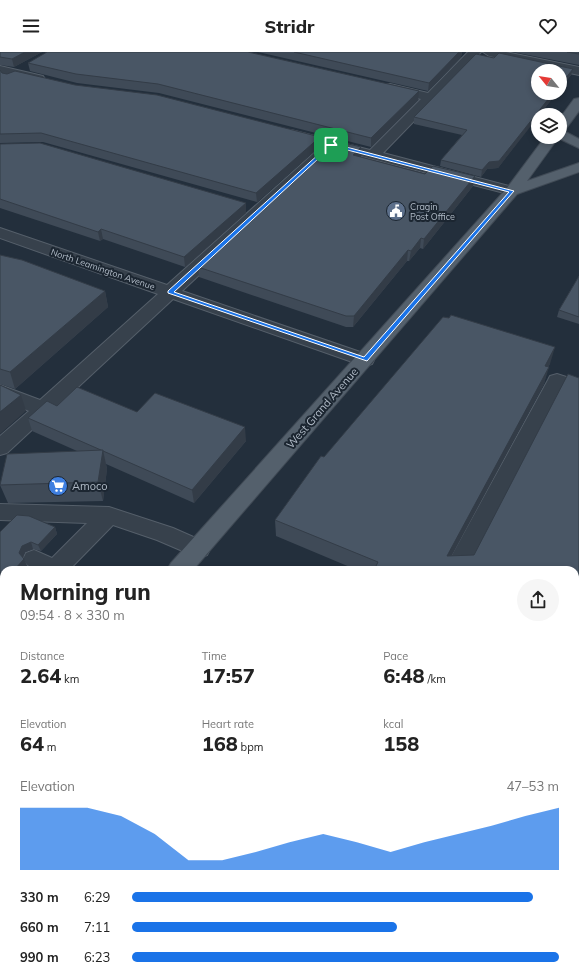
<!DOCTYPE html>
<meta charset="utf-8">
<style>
:root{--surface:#fff;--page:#f6f6f6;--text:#222;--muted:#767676;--accent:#1a73e8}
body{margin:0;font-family:Mulish,sans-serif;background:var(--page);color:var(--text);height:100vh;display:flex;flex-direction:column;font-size:15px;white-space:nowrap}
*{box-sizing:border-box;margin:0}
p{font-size:13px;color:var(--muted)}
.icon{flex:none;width:22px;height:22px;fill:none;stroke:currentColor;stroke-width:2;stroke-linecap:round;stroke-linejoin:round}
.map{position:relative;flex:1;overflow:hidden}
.sheet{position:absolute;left:0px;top:514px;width:579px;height:414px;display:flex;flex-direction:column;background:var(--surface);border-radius:12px 12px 0 0;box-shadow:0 2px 6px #0003}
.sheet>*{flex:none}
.needle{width:26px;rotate:300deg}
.buttons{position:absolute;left:531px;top:12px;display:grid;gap:8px}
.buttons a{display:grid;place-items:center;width:36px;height:36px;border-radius:50%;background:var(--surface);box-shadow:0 2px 6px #0003;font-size:20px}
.pin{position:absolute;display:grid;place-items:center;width:34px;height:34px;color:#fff;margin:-17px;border-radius:8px;box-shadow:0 2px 6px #0006}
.round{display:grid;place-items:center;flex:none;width:42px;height:42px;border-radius:21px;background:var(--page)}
.overview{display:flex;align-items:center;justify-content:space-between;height:68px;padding:0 20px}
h1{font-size:22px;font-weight:800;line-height:30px}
.metrics{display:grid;grid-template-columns:repeat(3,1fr);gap:6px;height:68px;padding:4px 20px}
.metrics div{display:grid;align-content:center}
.metrics b{font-size:20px;font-weight:800}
.metrics small{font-size:11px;font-weight:400}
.metrics p{font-size:11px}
.chart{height:112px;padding:8px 20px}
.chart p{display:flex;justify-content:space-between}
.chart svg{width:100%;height:72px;margin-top:4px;fill:var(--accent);opacity:.7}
ul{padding:0 20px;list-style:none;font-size:13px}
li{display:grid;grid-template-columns:64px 48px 1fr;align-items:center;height:30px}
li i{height:10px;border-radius:5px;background:var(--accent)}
header{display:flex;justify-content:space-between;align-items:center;height:52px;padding:0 20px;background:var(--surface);font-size:18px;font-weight:800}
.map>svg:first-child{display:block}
</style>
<header><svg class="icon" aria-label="menu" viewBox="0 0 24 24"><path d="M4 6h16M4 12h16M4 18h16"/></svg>Stridr<svg class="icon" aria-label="heart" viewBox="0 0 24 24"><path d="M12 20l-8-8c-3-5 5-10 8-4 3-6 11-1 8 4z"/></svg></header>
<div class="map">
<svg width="579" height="928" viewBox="0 0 579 928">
<rect width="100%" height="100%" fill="#232f3c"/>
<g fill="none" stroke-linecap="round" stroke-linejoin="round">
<g stroke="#555f6a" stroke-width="2">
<g id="minor">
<polygon points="468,0 481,0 383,101 517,136 519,139 517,142 512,143 334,97 182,239 372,304 374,308 372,312 365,314 358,312 173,247 7,401 0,403 0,384 29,359 0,346 0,333 40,348 158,242 0,186 0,176 167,233 322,94 286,85 284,82 286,79 291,78 370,98 421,47 386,39 384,36 386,33 390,32 428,41"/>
<polygon points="483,0 506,0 579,15 579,23 489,4"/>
<polygon points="0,14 43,24 45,27 39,31 0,22"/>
<polygon points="557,322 579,329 579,342 562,337 468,518 444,518 548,328 550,324"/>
<path d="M 0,452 L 109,455 L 173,476 L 207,491 L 210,497 L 207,503 L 199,506 L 157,488 L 113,473 L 69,518 C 53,518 31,523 23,507 L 26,501 L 34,498 L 52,506 L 87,471 L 0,468 Z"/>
<polygon points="4,558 4,601 0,599 0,559"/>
<polygon points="575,872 579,874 579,906 575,904"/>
</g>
</g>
<g stroke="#404a55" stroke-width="2">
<g id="major">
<polygon points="579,46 579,59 565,78 562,78 579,87 579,96 558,86 527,129 579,111 579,120 517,142 193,518 167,518 171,511 507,136 545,85 560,85 560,66 574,47"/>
<polygon points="4,671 4,698 0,700 0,673"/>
</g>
</g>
<use href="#minor" fill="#37414c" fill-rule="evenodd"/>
<use href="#major" fill="#54606c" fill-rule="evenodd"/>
</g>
<g fill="#3f4a57">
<polygon points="0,0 42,0 14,15 0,13"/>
<polygon points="258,0 462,0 461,5 428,39"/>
<polygon points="513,0 579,0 579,13"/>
<polygon points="494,6 573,17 571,23 560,37 560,19 557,41 539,63 538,63 498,116 487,117 481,125 440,114 441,108 462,83 414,72 414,65"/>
<polygon points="28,11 418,48 371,95 159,41 77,31 30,19"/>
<polygon points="0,18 2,21 320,94 257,150 43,90 0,91"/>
<polygon points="0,92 246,151 246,161 185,215 103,187 100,189 0,156"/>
<polygon points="361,95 361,105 425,122 475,124 473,134 423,197 420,196 409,209 407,209 353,275 346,275 199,225 198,215"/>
<polygon points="0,203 105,239 108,255 15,337 0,332"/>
<polygon points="579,224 579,272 557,265 559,258"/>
<polygon points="550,312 548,315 544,332 451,504 575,518 357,518 276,484 275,468 324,405"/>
<polygon points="57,354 137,360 246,389 194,451 106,412 107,417 103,449 8,451 0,433 77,399 32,379 28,366"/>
<polygon points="55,475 57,482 41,499 33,497 25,500 23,506 24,507 27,514 23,518 4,518 4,527 0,525 0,480"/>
</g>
<g fill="#333c47">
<polygon points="25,0 42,0 14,15 12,7"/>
<polygon points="459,0 462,0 461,5 428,39 429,31"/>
<polygon points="573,17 571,23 560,37 560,33"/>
<polygon points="419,39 418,48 371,95 371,86"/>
<polygon points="553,41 557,41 539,63 538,63 538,65 498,116 487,117 481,125 482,118 489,110"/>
<polygon points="320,85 320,94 257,150 256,141"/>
<polygon points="361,95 361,105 353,103"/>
<polygon points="475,124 473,134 423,197 424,187"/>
<polygon points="246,151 246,161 185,215 184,205"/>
<polygon points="101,177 103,187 100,189 98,180"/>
<polygon points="421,186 420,196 409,209 411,199"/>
<polygon points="408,198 407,209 353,275 354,264"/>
<polygon points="105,239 108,255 15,337 10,320"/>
<polygon points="555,295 550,312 540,330 545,314"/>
<polygon points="549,315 544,332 444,518 447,504"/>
<polygon points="21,343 26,359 0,382 0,360"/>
<polygon points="245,375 246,389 194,451 192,438"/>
<polygon points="103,398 107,417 103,449 98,430"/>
<polygon points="55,475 57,482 41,499 38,493"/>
<polygon points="31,490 33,497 25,500 22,508 19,501 22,494"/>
<polygon points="24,507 27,514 23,518 14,518"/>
</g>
<g fill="#495665" stroke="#333c47">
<polygon points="0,0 25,0 12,7 0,5"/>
<polygon points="47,0 248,0 419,39 371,86 158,32 76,22 28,11"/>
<polygon points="294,0 459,0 429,31"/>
<polygon points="567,0 579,0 579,2"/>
<polygon points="499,1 573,17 560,33 560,19 538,19 538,41 553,41 499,109 489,110 482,118 441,108 467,78 414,65 476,2 494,6"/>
<polygon points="0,18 2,21 7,22 15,19 75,33 157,43 320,85 256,141 41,81 0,82"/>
<polygon points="336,89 361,95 353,103 425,122 433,114 475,124 424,187 421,186 411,199 408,198 354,264 346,264 198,215"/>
<polygon points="40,91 246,151 184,205 101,177 98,180 0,147 0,92"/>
<polygon points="0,203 22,208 105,239 10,320 0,317"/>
<polygon points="579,224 579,265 559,258"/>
<polygon points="451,263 555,295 545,314 549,315 447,504 474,503 568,322 579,326 579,664 575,675 575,518 374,518 378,510 275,468 321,404 324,405 443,265 449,266"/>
<polygon points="0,333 21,343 0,360"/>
<polygon points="77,335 137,360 155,341 245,375 192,438 28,366 47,349 57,354"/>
<polygon points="103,398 98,430 0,433 7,402"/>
<polygon points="17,463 29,464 55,475 38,493 31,490 22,494 19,501 24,507 14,518 4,518 4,522 0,520 0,480"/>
<polygon points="575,679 579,681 579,688 575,701"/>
<polygon points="4,761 4,924 493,924 501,928 0,928 0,764"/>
</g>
<path fill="#1a73e8" stroke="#fff" fill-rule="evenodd" d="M 331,91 L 514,139 L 367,309 L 168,241 L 168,239 ZM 332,94 L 509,140 L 364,305 L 174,240 Z"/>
<defs>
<g id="civic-disc" transform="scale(1)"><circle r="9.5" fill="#5c6f8a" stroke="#1c2631"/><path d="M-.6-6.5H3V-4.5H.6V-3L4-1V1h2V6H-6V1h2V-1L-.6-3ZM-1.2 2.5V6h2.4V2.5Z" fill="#fff"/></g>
<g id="supermarket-disc" transform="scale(1)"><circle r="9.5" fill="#3f7fe0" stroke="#1c2631"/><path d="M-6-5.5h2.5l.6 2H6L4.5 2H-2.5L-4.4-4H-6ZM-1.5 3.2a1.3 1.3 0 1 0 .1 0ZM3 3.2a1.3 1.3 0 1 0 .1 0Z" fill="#fff"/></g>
</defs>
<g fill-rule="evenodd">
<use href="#civic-disc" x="396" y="159"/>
<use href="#supermarket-disc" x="58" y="434"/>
</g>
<g text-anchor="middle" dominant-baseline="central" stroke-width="4" stroke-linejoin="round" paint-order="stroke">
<g font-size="9" fill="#b2bcc8" stroke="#1c2631" text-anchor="start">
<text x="410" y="154">Cragin<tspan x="410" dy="10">Post Office</tspan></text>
</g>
<g font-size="9" fill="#b2bcc8" stroke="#1c2631">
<text transform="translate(103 217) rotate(19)">North Leamington Avenue</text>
</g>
<g font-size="11" fill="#b2bcc8" stroke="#1c2631">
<text transform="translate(322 356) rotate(-49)">West Grand Avenue</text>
</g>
<g font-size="11" fill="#b2bcc8" stroke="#1c2631" text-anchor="start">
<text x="72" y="434">Amoco</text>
</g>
</g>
</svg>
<div class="buttons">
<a><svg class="needle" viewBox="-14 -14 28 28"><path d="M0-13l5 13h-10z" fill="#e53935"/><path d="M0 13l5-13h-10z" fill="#767676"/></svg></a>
<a><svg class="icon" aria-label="layers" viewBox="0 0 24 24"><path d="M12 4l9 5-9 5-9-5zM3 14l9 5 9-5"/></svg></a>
</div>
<div class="pin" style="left:331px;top:93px;background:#1e9e55"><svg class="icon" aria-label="arrive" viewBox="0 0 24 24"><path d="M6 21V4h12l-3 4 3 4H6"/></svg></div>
<section class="sheet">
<div class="overview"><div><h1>Morning run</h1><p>09:54 · 8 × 330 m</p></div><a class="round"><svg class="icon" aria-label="share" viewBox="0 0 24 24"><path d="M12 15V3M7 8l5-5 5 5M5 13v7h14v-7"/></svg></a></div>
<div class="metrics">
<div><p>Distance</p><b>2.64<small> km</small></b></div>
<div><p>Time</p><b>17:57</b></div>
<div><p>Pace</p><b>6:48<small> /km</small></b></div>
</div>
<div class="metrics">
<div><p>Elevation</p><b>64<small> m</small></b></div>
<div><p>Heart rate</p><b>168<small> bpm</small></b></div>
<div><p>kcal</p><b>158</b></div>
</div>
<div class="chart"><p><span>Elevation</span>47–53 m</p>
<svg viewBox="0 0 160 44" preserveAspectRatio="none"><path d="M0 44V6L10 6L20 6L30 11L40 22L50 38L60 38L70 33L80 27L90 22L100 27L110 33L120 27L130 22L140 17L150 11L160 6V44z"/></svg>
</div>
<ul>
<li><b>330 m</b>6:29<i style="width:94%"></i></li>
<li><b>660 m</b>7:11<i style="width:62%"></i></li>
<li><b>990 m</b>6:23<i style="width:100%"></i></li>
</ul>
</section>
</div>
